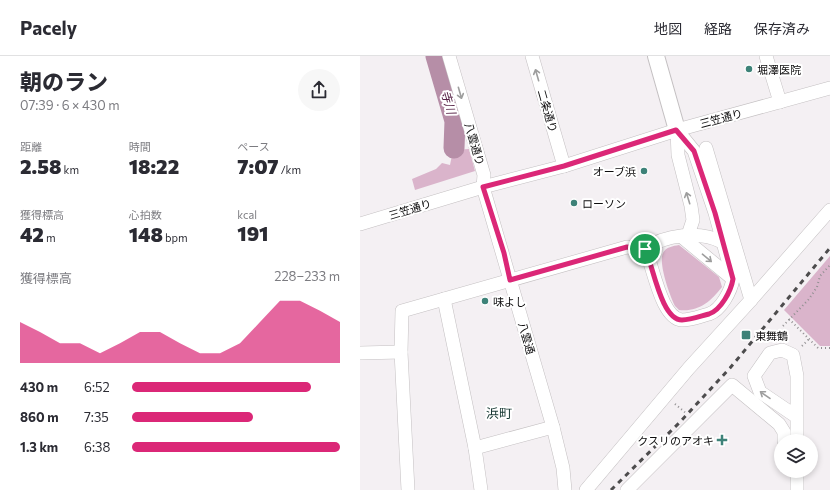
<!DOCTYPE html>
<html lang="ja">
<meta charset="utf-8">
<style>
:root{--surface:#fff;--page:#f7f7f7;--text:#2b2b33;--muted:#7c7c81;--line:#e1e1e2;--accent:#db2777}
body{margin:0;font-family:Commissioner,"Noto Sans JP",sans-serif;background:var(--page);color:var(--text);height:100vh;display:flex;flex-direction:column;font-size:15px;white-space:nowrap}
*{box-sizing:border-box;margin:0}
p{font-size:13px;color:var(--muted)}
.icon{flex:none;width:22px;height:22px;fill:none;stroke:currentColor;stroke-width:2;stroke-linecap:round;stroke-linejoin:round}
.map{position:relative;flex:1;overflow:hidden}
.drawer{display:flex;flex-direction:column;background:var(--surface);width:360px}
.drawer>*{flex:none}
.controls{position:absolute;left:414px;top:378px;display:grid;gap:8px}
.controls a{display:grid;place-items:center;width:44px;height:44px;border-radius:50%;background:var(--surface);box-shadow:0 2px 6px #0003;font-size:20px}
.pin{position:absolute;display:grid;place-items:center;width:34px;height:34px;color:#fff;margin:-17px;border:2px solid #fff;border-radius:50%;box-shadow:0 1px 4px #0007}
.round{display:grid;place-items:center;flex:none;width:42px;height:42px;border-radius:21px;background:var(--page)}
.summary{display:flex;align-items:center;justify-content:space-between;height:68px;padding:0 20px}
h1{font-size:22px;font-weight:800;line-height:30px}
.stats{display:grid;grid-template-columns:repeat(3,1fr);gap:6px;height:68px;padding:4px 20px}
.stats div{display:grid;align-content:center}
.stats b{font-size:20px;font-weight:800}
.stats small{font-size:11px;font-weight:400}
.stats p{font-size:11px}
.chart{height:112px;padding:8px 20px}
.chart p{display:flex;justify-content:space-between}
.chart svg{width:100%;height:72px;margin-top:4px;fill:var(--accent);opacity:.7}
ul{padding:0 20px;list-style:none;font-size:13px}
li{display:grid;grid-template-columns:64px 48px 1fr;align-items:center;height:30px}
li i{height:10px;border-radius:5px;background:var(--accent)}
header{display:flex;align-items:center;gap:24px;box-sizing:border-box;height:56px;padding:0 20px;background:var(--surface);border-bottom:1px solid var(--line)}
header strong{font-size:19px}
nav{display:flex;gap:22px;margin-inline-start:auto;font-size:14px}
main{display:flex;flex:1;min-height:0}
.map>svg:first-child{display:block}
</style>
<header>
<strong>Pacely</strong>
<nav><a>地図</a><a>経路</a><a>保存済み</a></nav>
</header>
<main>
<section class="drawer">
<div class="summary"><div><h1>朝のラン</h1><p>07:39 · 6 × 430 m</p></div><a class="round"><svg class="icon" aria-label="share" viewBox="0 0 24 24"><path d="M12 15V3M7 8l5-5 5 5M5 13v7h14v-7"/></svg></a></div>
<div class="stats">
<div><p>距離</p><b>2.58<small> km</small></b></div>
<div><p>時間</p><b>18:22</b></div>
<div><p>ペース</p><b>7:07<small> /km</small></b></div>
</div>
<div class="stats">
<div><p>獲得標高</p><b>42<small> m</small></b></div>
<div><p>心拍数</p><b>148<small> bpm</small></b></div>
<div><p>kcal</p><b>191</b></div>
</div>
<div class="chart"><p><span>獲得標高</span>228–233 m</p>
<svg viewBox="0 0 160 44" preserveAspectRatio="none"><path d="M0 44V19L10 25L20 32L30 32L40 38L50 32L60 25L70 25L80 32L90 38L100 38L110 32L120 19L130 6L140 6L150 12L160 19V44z"/></svg>
</div>
<ul>
<li><b>430 m</b>6:52<i style="width:86%"></i></li>
<li><b>860 m</b>7:35<i style="width:58%"></i></li>
<li><b>1.3 km</b>6:38<i style="width:100%"></i></li>
</ul>
</section>
<div class="map">
<svg width="470" height="434" viewBox="0 0 470 434">
<rect width="100%" height="100%" fill="#f4f0f3"/>
<g fill="#dab4cb">
<polygon points="109,93 115,115 55,134 52,123 76,113 82,107 90,109 93,94"/>
<path d="M 319,189 L 359,221 L 362,231 C 350,246 339,256 319,254 L 315,250 C 310,240 298,207 303,197 C 306,191 313,190 319,189 Z"/>
<polygon points="470,200 470,290 460,290 424,254"/>
</g>
<g fill="none" stroke-linecap="round" stroke-linejoin="round">
<polyline stroke="#b68ea7" stroke-width="21" points="76,0 95,65 94,92"/>
<g stroke="#c4c0c2" stroke-width="14">
<g id="minor">
<polyline points="89,0 124,119 123,131 193,371 203,412 205,434"/>
<polyline points="172,0 204,110"/>
<polyline points="406,0 420,46"/>
<path d="M 317,74 L 334,95 L 355,157 L 373,223 C 371,235 361,254 349,258 C 341,260 331,264 322,264 C 301,263 293,209 285,193 C 304,179 340,174 362,186"/>
<polyline points="317,74 318,99 331,150 333,164 328,179"/>
<polyline points="0,168 123,131 204,110 317,74 470,32"/>
<polyline points="322,181 373,223"/>
<polyline points="84,243 115,392 121,434"/>
<polyline points="391,244 470,154"/>
<polyline points="0,297 41,296"/>
<polyline points="437,361 400,336 394,320 410,297 422,294 433,299 437,320 437,385"/>
<polyline points="115,392 193,371"/>
<polyline points="437,415 437,434"/>
<polyline points="48,434 41,296 42,255 267,191 285,193"/>
<polyline points="226,434 329,312 391,244 346,92"/>
<polyline points="267,434 372,329 419,368 424,376 424,385"/>
</g>
</g>
<g stroke="#c4c0c2" stroke-width="18">
<polyline id="major" points="296,0 317,74"/>
</g>
<g stroke="#918f91" stroke-width="2" stroke-dasharray="1 3" stroke-linecap="butt">
<polyline points="429,263 458,292 470,292"/>
<polyline points="423,270 449,243 457,231 460,220 470,209"/>
<polyline points="442,290 449,283"/>
<polyline points="315,348 327,358"/>
</g>
<use href="#minor" stroke="#fff" stroke-width="13"/>
<use href="#major" stroke="#fff" stroke-width="16"/>
<polyline stroke="#4d4c4d" stroke-width="3" stroke-dasharray="5 5" stroke-linecap="butt" points="251,434 320,366 370,312 470,192"/>
</g>
<defs><path id="oneway-shaft" d="M-6 0H5M1.5-3L5.5 0L1.5 3" fill="none" stroke-width="1.6" stroke-linecap="round" stroke-linejoin="round"/></defs>
<g stroke="#9e9e9e">
<use href="#oneway-shaft" transform="translate(177 19) rotate(-106)"/>
<use href="#oneway-shaft" transform="translate(100 37) rotate(74)"/>
<use href="#oneway-shaft" transform="translate(328 142) rotate(-107)"/>
<use href="#oneway-shaft" transform="translate(347 202) rotate(40)"/>
<use href="#oneway-shaft" transform="translate(405 339) rotate(-145)"/>
</g>
<g fill="none" stroke-linecap="round" stroke-linejoin="round">
<g stroke="#fff" stroke-width="8">
<path id="route" d="M 316,74 L 334,95 L 355,157 L 373,223 C 371,235 361,254 349,258 C 341,260 331,264 322,264 C 301,264 293,209 285,193 L 267,191 L 150,224 L 144,197 L 123,131 L 204,110 Z"/>
</g>
<use href="#route" stroke="#db2777" stroke-width="5"/>
</g>
<g fill="#3d8278" stroke="#fff" stroke-width="1.5">
<circle cx="389" cy="13" r="4"/>
<circle cx="284" cy="115" r="4"/>
<circle cx="214" cy="147" r="4"/>
<circle cx="125" cy="245" r="4"/>
<rect x="381" y="274" width="10" height="10" rx="2"/>
<path d="M360 378h4v4h4v4h-4v4h-4v-4h-4v-4h4z"/>
</g>
<g text-anchor="middle" dominant-baseline="central" stroke-width="4" stroke-linejoin="round" paint-order="stroke">
<g font-size="11" fill="#0d0c0d" stroke="#fff" text-anchor="start">
<text x="397" y="13">堀澤医院</text>
<text x="276" y="115" text-anchor="end">オーブ浜</text>
<text x="222" y="147">ローソン</text>
<text x="133" y="245">味よし</text>
<text x="395" y="279">東舞鶴</text>
<text x="354" y="384" text-anchor="end">クスリのアオキ</text>
</g>
<g font-size="11" fill="#0d0c0d" stroke="#fff">
<text transform="translate(188 55) rotate(74)">二条通り</text>
<text transform="translate(361 62) rotate(-15)">三笠通り</text>
<text transform="translate(115 88) rotate(74)">八雲通り</text>
<text transform="translate(50 153) rotate(-17)">三笠通り</text>
<text transform="translate(167 282) rotate(74)">八雲通</text>
</g>
<g font-size="12" font-style="italic" fill="#562246" stroke="#fff">
<text transform="translate(89 46) rotate(74)">寺川</text>
</g>
<g font-size="13" fill="#163732" stroke="#fff">
<text x="139" y="357">浜町</text>
</g>
</g>
</svg>
<div class="controls">
<a><svg class="icon" aria-label="layers" viewBox="0 0 24 24"><path d="M12 4l9 5-9 5-9-5zM3 14l9 5 9-5"/></svg></a>
</div>
<div class="pin" style="left:285px;top:193px;background:#1e9e55"><svg class="icon" aria-label="arrive" viewBox="0 0 24 24"><path d="M6 21V4h12l-3 4 3 4H6"/></svg></div>
</div>
</main>
